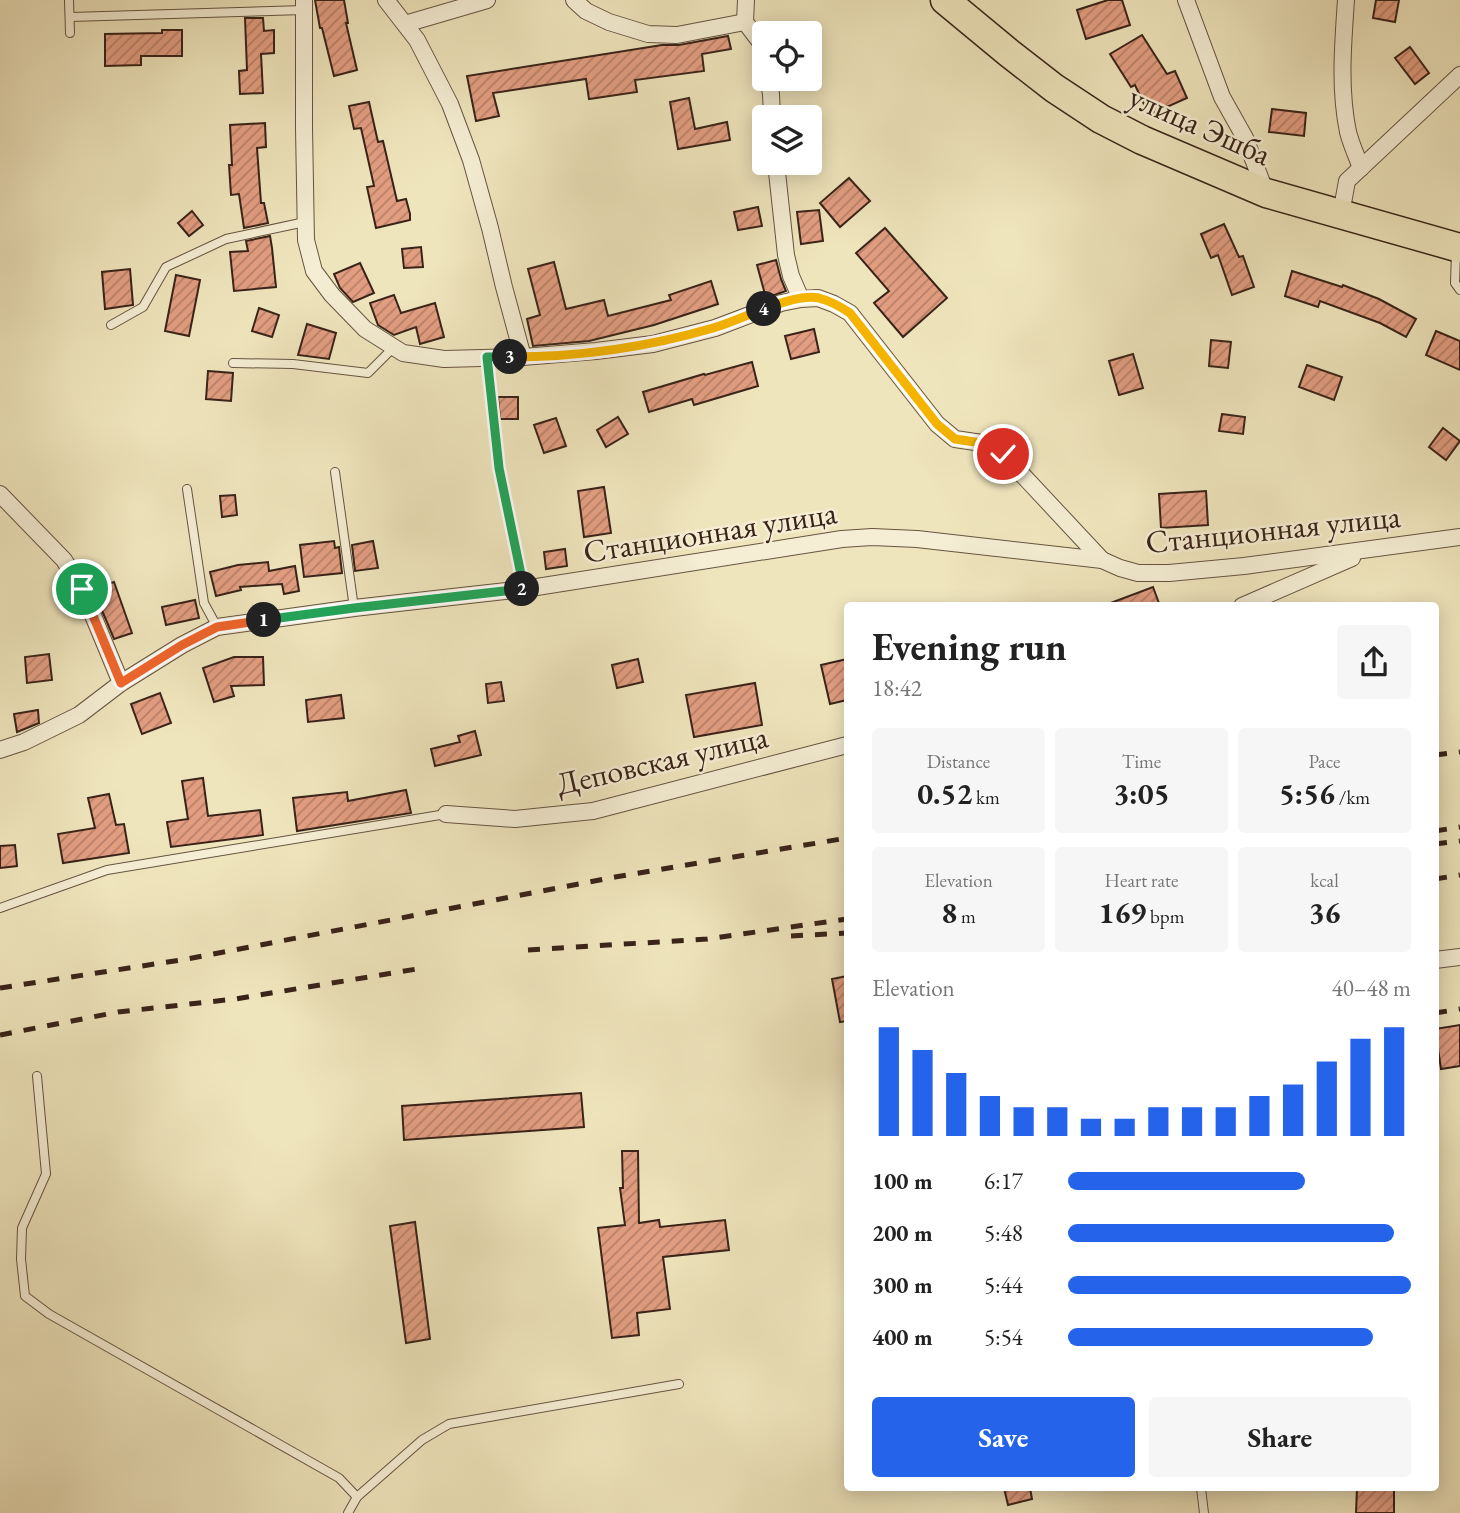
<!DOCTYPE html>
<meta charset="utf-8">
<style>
:root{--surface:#fff;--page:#f6f6f6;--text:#222;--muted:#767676;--accent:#2563eb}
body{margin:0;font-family:"EB Garamond",serif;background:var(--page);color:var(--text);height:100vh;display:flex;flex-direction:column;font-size:26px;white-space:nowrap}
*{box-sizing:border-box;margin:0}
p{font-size:23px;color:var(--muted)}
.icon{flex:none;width:38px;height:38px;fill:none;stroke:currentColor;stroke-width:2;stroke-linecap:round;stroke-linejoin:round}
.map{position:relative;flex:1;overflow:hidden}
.side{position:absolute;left:844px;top:602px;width:595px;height:889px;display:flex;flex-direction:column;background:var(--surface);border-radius:7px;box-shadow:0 4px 18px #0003}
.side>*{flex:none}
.buttons{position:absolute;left:752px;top:21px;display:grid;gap:14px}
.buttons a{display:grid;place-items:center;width:70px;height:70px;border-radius:7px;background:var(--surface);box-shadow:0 4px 18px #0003;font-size:35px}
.pin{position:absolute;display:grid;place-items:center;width:60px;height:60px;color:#fff;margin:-30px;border:4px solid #fff;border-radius:50%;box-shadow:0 2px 7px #0007}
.km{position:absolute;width:35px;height:35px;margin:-18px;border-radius:50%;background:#222;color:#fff;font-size:19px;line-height:35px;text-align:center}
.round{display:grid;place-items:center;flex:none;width:74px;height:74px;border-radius:7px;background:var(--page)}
.head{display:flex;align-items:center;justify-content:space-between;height:119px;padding:0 28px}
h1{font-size:38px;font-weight:700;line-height:52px}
.figures{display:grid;grid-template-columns:repeat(3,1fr);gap:10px;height:119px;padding:7px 28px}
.figures div{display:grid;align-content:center;border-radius:7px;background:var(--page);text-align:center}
.figures b{font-size:30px;font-weight:700}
.figures small{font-size:19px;font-weight:400}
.figures p{font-size:19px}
.chart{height:196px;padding:14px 28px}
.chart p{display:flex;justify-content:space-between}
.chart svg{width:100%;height:126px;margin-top:7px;stroke:var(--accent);stroke-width:6}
.action{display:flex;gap:14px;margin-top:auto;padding:14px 28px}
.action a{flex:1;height:80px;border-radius:7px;background:var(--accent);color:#fff;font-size:28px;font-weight:700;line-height:80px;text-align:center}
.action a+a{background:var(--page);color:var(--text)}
ul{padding:0 28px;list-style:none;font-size:23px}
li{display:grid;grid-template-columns:112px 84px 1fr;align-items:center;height:52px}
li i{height:18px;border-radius:9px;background:var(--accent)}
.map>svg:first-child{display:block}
</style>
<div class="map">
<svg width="1460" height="1513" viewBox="0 0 1460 1513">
<defs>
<pattern id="building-hatch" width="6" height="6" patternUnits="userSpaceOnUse" patternTransform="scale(1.75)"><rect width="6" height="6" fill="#e39e82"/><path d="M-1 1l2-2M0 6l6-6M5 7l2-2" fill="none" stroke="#b98069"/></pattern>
</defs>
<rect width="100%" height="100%" fill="#efe5bd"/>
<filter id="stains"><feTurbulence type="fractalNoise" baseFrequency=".00286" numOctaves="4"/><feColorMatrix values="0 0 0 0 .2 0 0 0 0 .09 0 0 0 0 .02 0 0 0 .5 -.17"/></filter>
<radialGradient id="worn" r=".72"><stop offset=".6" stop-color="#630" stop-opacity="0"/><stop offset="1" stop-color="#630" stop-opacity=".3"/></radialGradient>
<g fill="url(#building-hatch)" stroke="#392318" stroke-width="2">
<polygon points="315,0 344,0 348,23 346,23 357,70 334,76 322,28 320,28"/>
<polygon points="1108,0 1122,0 1130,25 1086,39 1077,10"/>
<polygon points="1376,0 1399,0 1395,22 1373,18"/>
<polygon points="245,18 263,18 264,31 274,30 274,53 261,54 263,93 240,94 239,71 247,70"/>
<polygon points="162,30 182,30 182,56 141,56 141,65 105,66 105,34 162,33"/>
<polygon points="1142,35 1167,74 1175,71 1187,98 1149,115 1135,85 1131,87 1110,54"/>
<polygon points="728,36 731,49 702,54 704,71 635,80 637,92 589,99 586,79 493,93 499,116 476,121 467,76 662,45 679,45"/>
<polygon points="1410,47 1429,73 1415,84 1395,58"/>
<polygon points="689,98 695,129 727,122 730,140 678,149 670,102"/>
<polygon points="369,102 378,142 383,141 397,201 406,199 410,214 410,220 376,228 367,187 374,186 361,128 354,129 349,106"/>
<polygon points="1272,109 1306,113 1304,136 1269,132"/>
<polygon points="265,123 266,147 257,148 261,203 264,203 268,223 244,228 239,194 231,195 229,165 232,165 230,125"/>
<polygon points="849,178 870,201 840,227 820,203"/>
<polygon points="758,207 762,226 738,230 734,212"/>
<polygon points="819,210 823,241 801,244 797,212"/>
<polygon points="192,211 203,225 189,236 178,223"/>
<polygon points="1224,224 1239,257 1243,256 1254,287 1232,295 1218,255 1211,258 1201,234"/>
<polygon points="885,228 947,298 903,337 874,303 889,291 856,253"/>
<polygon points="270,236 272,248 276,287 234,291 230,252 248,251 246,241"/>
<polygon points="421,247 423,267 404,268 402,249"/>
<polygon points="776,260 781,279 786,291 766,298 757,265"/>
<polygon points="554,262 566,309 604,300 608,316 671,300 669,295 711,281 718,304 654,325 589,341 533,346 527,319 540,315 528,269"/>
<polygon points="360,263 374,293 353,302 340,288 334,274"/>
<polygon points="130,269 133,305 105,309 102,272"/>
<polygon points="1292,271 1342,287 1343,285 1379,299 1416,319 1406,337 1380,323 1320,301 1318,307 1285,296"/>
<polygon points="176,275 200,280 189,336 165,331"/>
<polygon points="394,295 401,313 435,303 444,337 420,344 416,327 394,335 378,325 370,303"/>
<polygon points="259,308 279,315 272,337 252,331"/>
<polygon points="307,324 336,333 329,359 298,355"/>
<polygon points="814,329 819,352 791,359 785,336"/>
<polygon points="1436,331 1460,341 1460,370 1426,355"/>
<polygon points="1211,340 1231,342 1228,368 1209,366"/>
<polygon points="1133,354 1143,388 1119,395 1109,361"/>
<polygon points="752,362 758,386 694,405 692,399 649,412 643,392 704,374 705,375"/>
<polygon points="1307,365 1342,377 1334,400 1299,387"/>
<polygon points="208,371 233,373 231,401 206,399"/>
<polygon points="498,397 518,397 518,419 500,419"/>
<polygon points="1222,414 1245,417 1243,434 1219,431"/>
<polygon points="618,417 628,434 606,447 597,430"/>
<polygon points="556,418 566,446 544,453 534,425"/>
<polygon points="1443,428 1460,441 1446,460 1429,447"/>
<polygon points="604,487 611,533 584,537 578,491"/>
<polygon points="1206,491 1208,525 1161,528 1159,494"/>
<polygon points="235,495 237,515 222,517 220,496"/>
<polygon points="334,541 335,548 339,547 342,573 304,577 300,545"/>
<polygon points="373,541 378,568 355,571 352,545"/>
<polygon points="565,549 567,566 546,569 544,552"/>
<polygon points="268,562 269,571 295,566 299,591 284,594 282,584 240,587 241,590 216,596 210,572 238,565"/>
<polygon points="114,582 132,633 114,639 93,589"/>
<polygon points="1153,587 1160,606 1108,606 1108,604"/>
<polygon points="195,600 199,618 166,625 162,607"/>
<polygon points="49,654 52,680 27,683 25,657"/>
<polygon points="234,657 263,657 264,685 231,686 234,696 214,702 203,668"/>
<polygon points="638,659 643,682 617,688 612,665"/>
<polygon points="847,659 847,700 830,704 821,665"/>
<polygon points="501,682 504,701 488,703 486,684"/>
<polygon points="755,683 762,725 694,737 686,695"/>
<polygon points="160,693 171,723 142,734 131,704"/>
<polygon points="341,695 344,718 308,722 306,700"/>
<polygon points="38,710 39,723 17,732 14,714"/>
<polygon points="475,731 481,755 435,766 431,749 460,742 458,736"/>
<polygon points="203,778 208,816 260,810 263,835 171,847 167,822 188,819 182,781"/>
<polygon points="406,790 411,813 297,831 293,798 347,792 348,801"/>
<polygon points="109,794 116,825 124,824 129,853 63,863 58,834 95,828 88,798"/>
<polygon points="15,845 17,866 0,868 0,846"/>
<polygon points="847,976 847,1021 840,1022 832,979"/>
<polygon points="1460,1025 1460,1066 1441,1069 1435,1029"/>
<polygon points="581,1093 584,1127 404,1140 402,1106"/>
<polygon points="622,1151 638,1151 639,1223 659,1220 660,1227 725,1220 729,1250 663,1257 670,1309 637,1313 639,1335 612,1338 598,1228 625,1225 620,1188 623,1188"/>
<polygon points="415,1222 430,1339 406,1343 390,1226"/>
<polygon points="1004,1488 1030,1488 1032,1499 1008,1505"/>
<polygon points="1357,1488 1394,1488 1394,1513 1356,1513"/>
</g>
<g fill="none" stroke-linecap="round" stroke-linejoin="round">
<g stroke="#665441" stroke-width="10">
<g id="lane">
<polyline points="69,0 70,33"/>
<polyline points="70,17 304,10"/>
<polyline points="1456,252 1455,283 1460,290"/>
<polyline points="111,325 143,307 166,267 226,239 305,222"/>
<polyline points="487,357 499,468 524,589"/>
<polyline points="233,363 293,364 368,373 394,347"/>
<polyline points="335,472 354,608"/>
<polyline points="187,489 204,603 217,627"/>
<polyline points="0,908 107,870 446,814"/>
<polyline points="37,1076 46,1174 22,1228 21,1259 25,1296 49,1314 339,1478 357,1497 348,1513"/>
<polyline points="1201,1488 1204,1513"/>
<polyline points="357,1497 422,1440 449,1424 679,1384"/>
</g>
</g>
<g stroke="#665441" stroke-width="18">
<g id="street">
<polyline points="304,0 304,128 306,240 314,271 332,295 365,329 403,353 444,359 523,357 596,351 653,344 715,328 781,303 801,299 818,298 834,304 850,313 937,424 955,439 982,443 1003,454 1102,560"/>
<polyline points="386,0 417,40 450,104 471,160 490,228 504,287 523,357"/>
<polyline points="574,0 586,11 609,22 648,34 677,35 745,22"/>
<polyline points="746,0 745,22 761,43 765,62"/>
<polyline points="1186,0 1222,97 1245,138 1266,193"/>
<path d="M 1346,0 C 1343,44 1339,88 1348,132 C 1351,144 1357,157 1361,168"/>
<polyline points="405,24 487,0"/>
<polyline points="768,79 771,94 772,117"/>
<polyline points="776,163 786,255 791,276 801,299"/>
<polyline points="1341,214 1347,181 1460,75"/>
<polyline points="0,494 64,560 82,589 121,683"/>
<polyline points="1242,606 1352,558"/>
<polyline points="0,750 24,742 79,715 121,683 182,645 217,627 354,608 524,589 842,539 872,537 917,539 1102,560 1120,568 1138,573 1169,573 1244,566 1460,537"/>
<polyline points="446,814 515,819 593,811 847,745"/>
<polyline points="1435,960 1460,957"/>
</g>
</g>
<g stroke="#392318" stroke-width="31">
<polyline id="highway" points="945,0 1009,53 1054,88 1101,119 1142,140 1266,193 1460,248"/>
</g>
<use href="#lane" stroke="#f5eed4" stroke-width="8"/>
<use href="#street" stroke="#f5eed4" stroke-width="16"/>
<use href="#highway" stroke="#efe5bd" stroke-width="28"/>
<g stroke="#392318" stroke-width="5" stroke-dasharray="12 12" stroke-linecap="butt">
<polyline points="1435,755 1460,752"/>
<polyline points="1435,831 1460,827"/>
<polyline points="1435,844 1460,841"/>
<polyline points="1435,879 1460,875"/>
<polyline points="791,936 847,933"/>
<polyline points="528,950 707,939 847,919"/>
<polyline points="0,988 187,959 615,877 847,838"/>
<polyline points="1435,1013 1460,1009"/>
<polyline points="0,1035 118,1012 235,999 417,969"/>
</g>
</g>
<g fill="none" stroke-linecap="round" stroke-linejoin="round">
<g stroke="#fff" stroke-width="14">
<polyline id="split-1" points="82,589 121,683 182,645 217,627 264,620"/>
</g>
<g stroke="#fff" stroke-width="14">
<polyline id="split-2" points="264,620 354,608 522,589"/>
</g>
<g stroke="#fff" stroke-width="14">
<polyline id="split-3" points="510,357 487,357 499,468 524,589 522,589"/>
</g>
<g stroke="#fff" stroke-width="14">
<path id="split-4" d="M 510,357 C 578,357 648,347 713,328 C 730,323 747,315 764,309"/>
</g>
<g stroke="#fff" stroke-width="14">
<path id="split-5" d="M 764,309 C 780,303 802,295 819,298 C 830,301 841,307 850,313 L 937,424 L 955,439 L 982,443 L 1003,454"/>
</g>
<use href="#split-1" stroke="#f0652b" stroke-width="9"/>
<use href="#split-2" stroke="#22a559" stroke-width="9"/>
<use href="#split-3" stroke="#22a559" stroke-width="9"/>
<use href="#split-4" stroke="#f5b400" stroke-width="9"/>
<use href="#split-5" stroke="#f5b400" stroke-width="9"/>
</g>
<g text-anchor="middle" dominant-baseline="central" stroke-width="5" stroke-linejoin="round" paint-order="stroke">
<g font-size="32" fill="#392318" stroke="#f5eed4">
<text transform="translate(1200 125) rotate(24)">улица Эшба</text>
<text transform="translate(1273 529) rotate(-6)">Станционная улица</text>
<text transform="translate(710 532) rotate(-9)">Станционная улица</text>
<text transform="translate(662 760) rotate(-13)">Деповская улица</text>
</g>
</g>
<rect width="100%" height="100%" filter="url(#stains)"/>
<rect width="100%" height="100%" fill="url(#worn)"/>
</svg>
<div class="buttons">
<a><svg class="icon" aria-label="locate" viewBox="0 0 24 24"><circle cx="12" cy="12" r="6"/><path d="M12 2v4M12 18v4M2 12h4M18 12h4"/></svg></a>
<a><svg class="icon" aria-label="layers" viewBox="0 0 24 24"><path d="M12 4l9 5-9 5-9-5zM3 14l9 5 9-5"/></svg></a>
</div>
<div class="pin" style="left:82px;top:589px;background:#1e9e55"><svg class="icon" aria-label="arrive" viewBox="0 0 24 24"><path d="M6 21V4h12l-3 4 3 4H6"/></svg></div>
<div class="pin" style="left:1003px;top:454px;background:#d93025"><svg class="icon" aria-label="check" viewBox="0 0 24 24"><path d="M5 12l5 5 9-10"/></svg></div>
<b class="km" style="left:264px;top:620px">1</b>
<b class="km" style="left:522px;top:589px">2</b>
<b class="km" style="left:510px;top:357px">3</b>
<b class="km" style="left:764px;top:309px">4</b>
<section class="side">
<div class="head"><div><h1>Evening run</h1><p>18:42</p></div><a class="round"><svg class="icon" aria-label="share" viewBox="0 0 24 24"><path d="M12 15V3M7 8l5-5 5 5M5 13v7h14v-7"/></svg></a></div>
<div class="figures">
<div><p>Distance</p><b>0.52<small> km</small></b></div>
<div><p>Time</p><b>3:05</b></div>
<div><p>Pace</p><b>5:56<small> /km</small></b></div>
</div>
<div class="figures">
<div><p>Elevation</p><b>8<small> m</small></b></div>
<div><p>Heart rate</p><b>169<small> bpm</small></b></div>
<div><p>kcal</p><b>36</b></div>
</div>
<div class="chart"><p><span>Elevation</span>40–48 m</p>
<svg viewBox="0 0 160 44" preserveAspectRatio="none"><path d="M5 44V6M15 44V14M25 44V22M35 44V30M45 44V34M55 44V34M65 44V38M75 44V38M85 44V34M95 44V34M105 44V34M115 44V30M125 44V26M135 44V18M145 44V10M155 44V6"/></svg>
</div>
<ul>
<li><b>100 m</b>6:17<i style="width:69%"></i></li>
<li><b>200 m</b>5:48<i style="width:95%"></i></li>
<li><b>300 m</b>5:44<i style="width:100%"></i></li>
<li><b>400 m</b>5:54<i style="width:89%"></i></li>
</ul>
<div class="action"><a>Save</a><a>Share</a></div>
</section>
</div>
